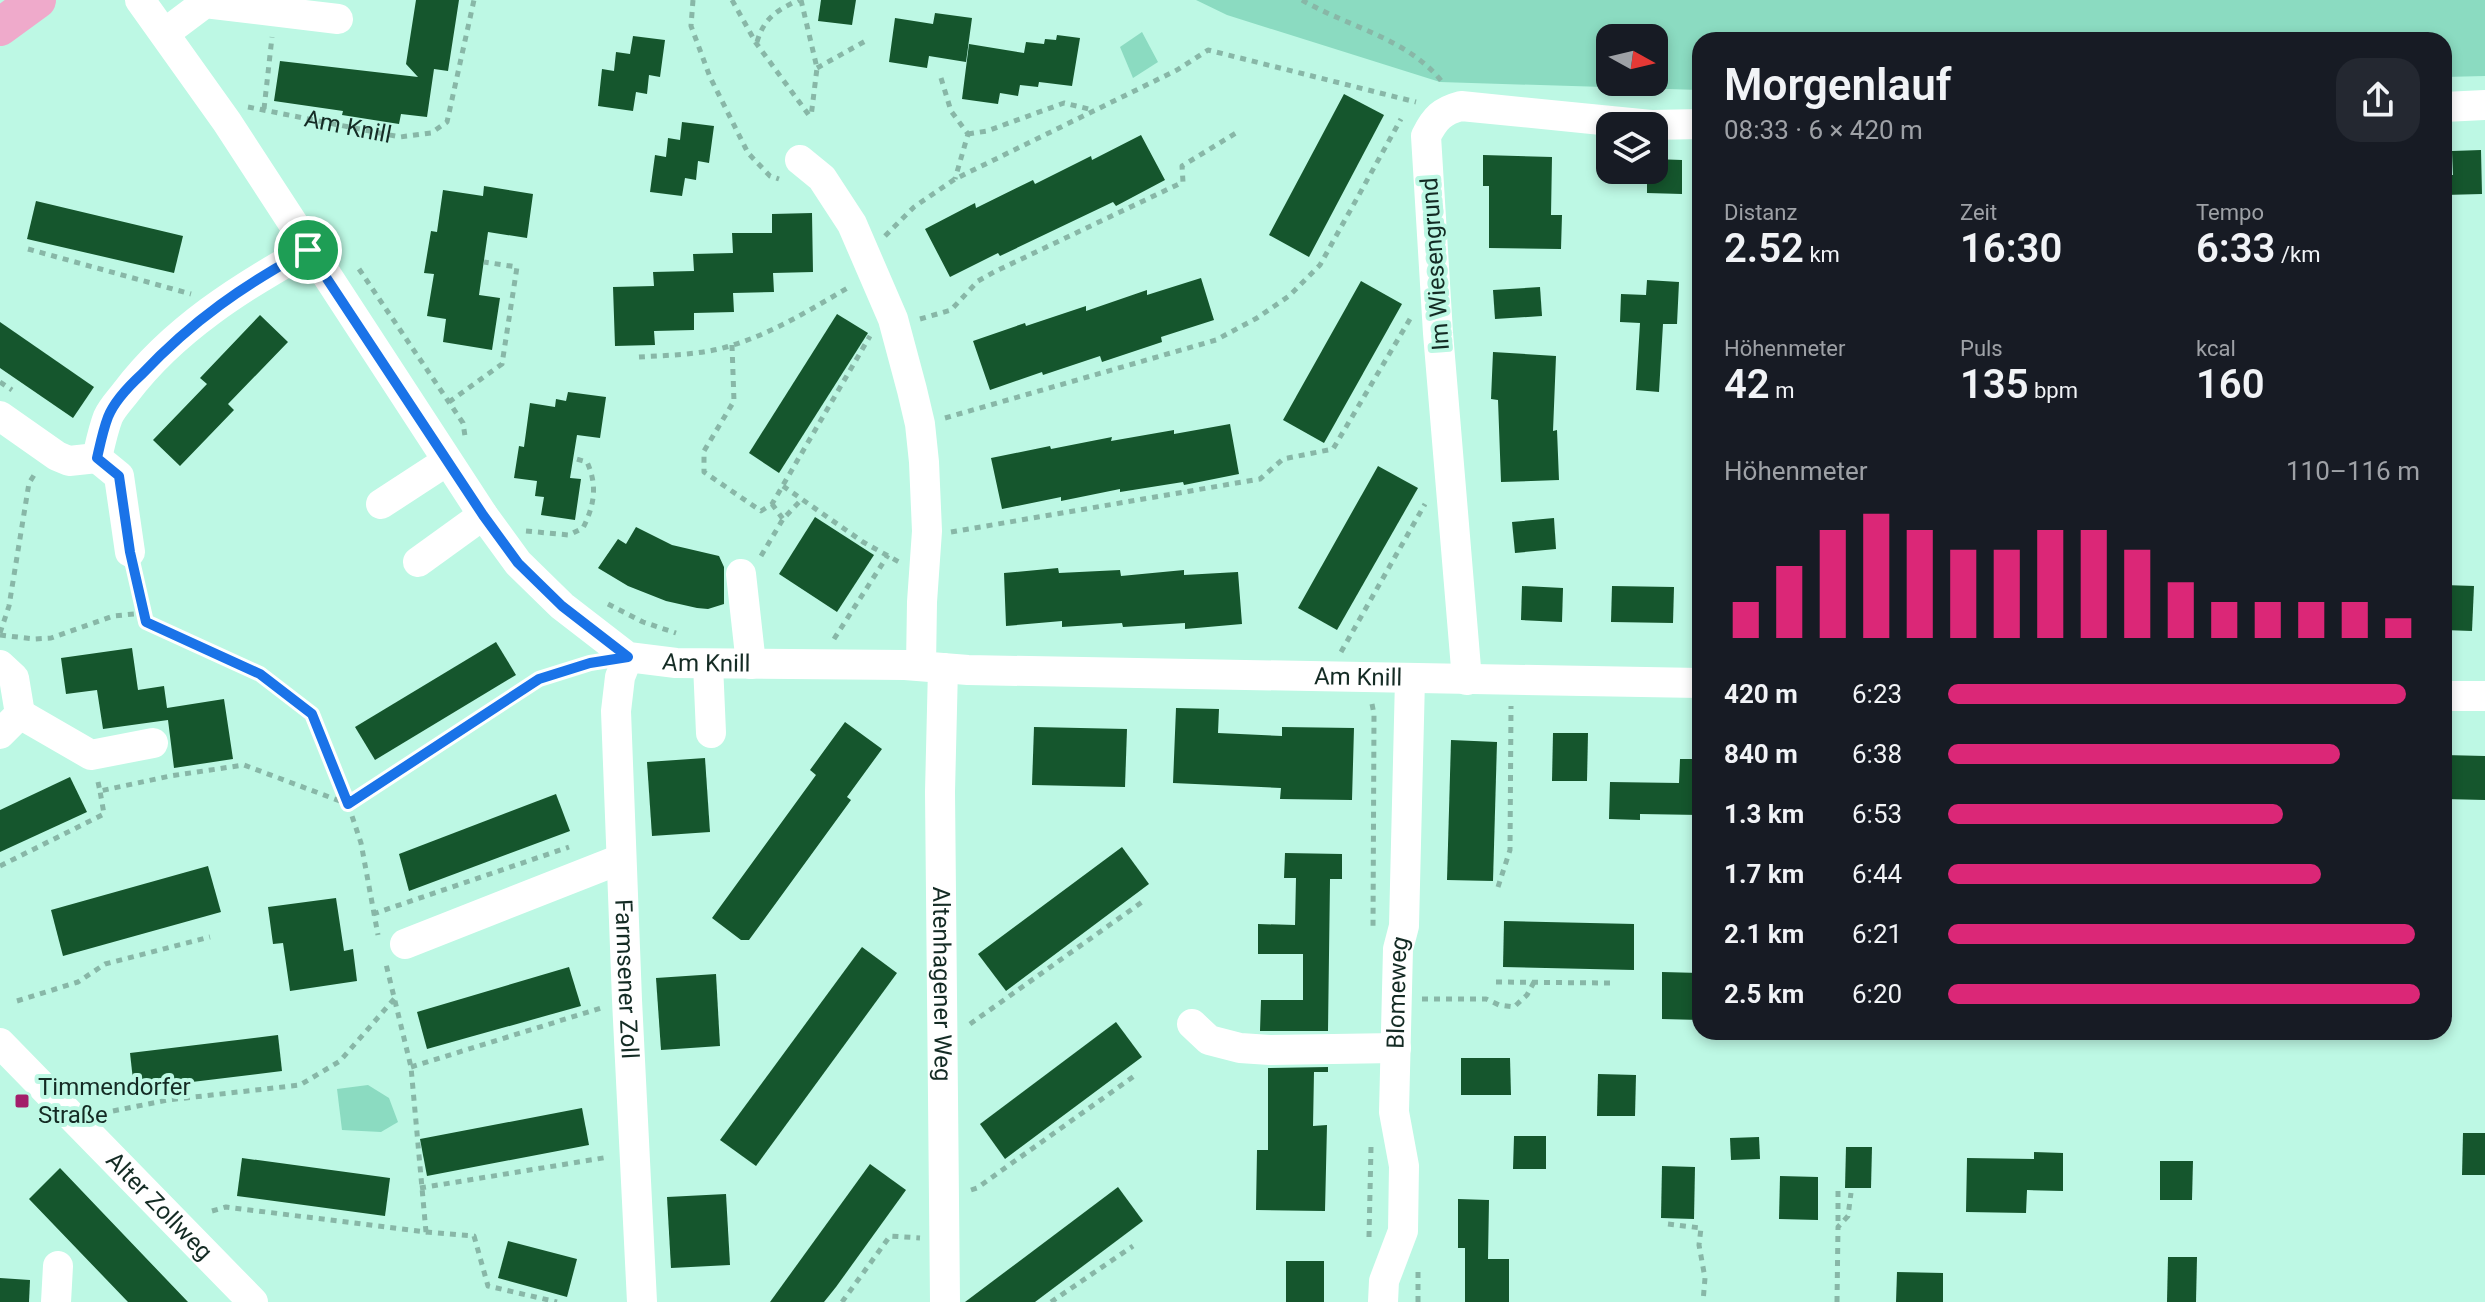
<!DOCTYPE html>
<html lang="de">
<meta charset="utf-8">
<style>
:root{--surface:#171b24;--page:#242831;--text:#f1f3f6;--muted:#9ea1a6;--accent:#db2777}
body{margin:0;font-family:Roboto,sans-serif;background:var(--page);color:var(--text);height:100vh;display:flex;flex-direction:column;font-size:30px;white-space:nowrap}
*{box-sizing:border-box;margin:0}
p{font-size:26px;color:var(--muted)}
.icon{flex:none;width:44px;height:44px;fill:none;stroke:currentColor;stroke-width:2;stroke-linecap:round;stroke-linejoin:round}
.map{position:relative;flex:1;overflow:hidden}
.sheet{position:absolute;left:1692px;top:32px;width:760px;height:1008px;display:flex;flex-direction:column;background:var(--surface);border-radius:24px;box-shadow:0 4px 12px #0003}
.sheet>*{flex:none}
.needle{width:52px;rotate:98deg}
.tools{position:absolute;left:1596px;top:24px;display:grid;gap:16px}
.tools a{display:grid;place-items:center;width:72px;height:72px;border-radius:16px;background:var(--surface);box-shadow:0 4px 12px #0003;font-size:40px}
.pin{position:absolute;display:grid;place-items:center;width:68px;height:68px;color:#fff;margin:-34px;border:4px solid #fff;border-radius:50%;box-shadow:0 2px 8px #0007}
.round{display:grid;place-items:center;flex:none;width:84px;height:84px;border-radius:24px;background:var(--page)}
.overview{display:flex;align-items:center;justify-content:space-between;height:136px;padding:0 32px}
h1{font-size:44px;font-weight:600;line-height:60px}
.figures{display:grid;grid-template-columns:repeat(3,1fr);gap:12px;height:136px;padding:8px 32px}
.figures div{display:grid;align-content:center}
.figures b{font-size:40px;font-weight:600}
.figures small{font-size:22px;font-weight:400}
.figures p{font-size:22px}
.chart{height:224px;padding:16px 32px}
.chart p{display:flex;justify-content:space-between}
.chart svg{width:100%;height:144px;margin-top:8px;stroke:var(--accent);stroke-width:6}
ul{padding:0 32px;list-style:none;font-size:26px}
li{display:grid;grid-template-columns:128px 96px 1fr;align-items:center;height:60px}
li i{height:20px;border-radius:10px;background:var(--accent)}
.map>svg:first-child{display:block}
</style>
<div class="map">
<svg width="2485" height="1302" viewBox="0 0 2485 1302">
<rect width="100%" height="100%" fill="#bdf8e4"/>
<g fill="#8bdbc1" fill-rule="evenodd">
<path d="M 1196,0 L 2485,0 L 2485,76 L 2444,77 L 2444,40 L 1700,40 L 1700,90 L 1440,82 L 1227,15 ZM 1610,38 L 1654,38 L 1654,82 L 1610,82 Z"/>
<polygon points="1142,32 1158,62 1133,78 1120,47"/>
<polygon points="368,1085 389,1098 398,1122 381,1132 342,1130 337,1089"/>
</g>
<g fill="#15562d">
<polygon points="416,0 459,0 448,71 434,69 427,117 401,114 399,124 342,115 343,111 274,101 280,61 418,77 406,64"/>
<polygon points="821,0 856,0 852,25 818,21"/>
<polygon points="935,13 972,18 966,62 929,56 927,68 889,62 895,18 933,24"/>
<polygon points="1057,35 1080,38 1072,86 1039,82 1038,87 1020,85 1018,96 1000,93 998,104 962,99 969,44 1024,53 1026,42 1044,44 1045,39 1056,40"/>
<polygon points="633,36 665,40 660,77 649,75 647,94 636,92 633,111 598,106 602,69 614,71 616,52 630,54"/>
<polygon points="1344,94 1384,115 1309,257 1269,235"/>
<polygon points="682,122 714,126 709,163 698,161 696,180 685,178 682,196 650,192 655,155 666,157 668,138 680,140"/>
<polygon points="1141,135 1165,180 1116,206 1113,202 1000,256 998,253 950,277 925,229 975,203 976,208 1033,180 1035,184 1091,156 1092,160"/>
<polygon points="2481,150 2482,194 2444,195 2444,175 2453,175 2452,151"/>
<polygon points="1483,155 1552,157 1551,215 1562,215 1561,249 1489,248 1489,186 1483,186"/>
<polygon points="1654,159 1682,160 1682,194 1647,193 1647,170 1654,170"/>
<polygon points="484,186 533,194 527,238 488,232 479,295 500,298 492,350 443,342 446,319 427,316 434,274 424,273 431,231 437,232 443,190 483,196"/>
<polygon points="36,201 183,236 174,273 27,239"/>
<polygon points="812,213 813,272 773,273 774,292 733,293 734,312 694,313 694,330 654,331 655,345 615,346 613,287 654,286 653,272 694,271 693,254 733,253 732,233 772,233 772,214"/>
<polygon points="1201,278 1214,320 1161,337 1162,342 1102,362 1100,356 1043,375 1042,372 990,390 973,341 1025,323 1026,326 1086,306 1086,311 1147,290 1147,295"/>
<polygon points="1647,280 1679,282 1677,324 1663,324 1659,392 1636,390 1640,323 1620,322 1621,294 1646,295"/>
<polygon points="1361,281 1402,304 1324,443 1283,420"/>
<polygon points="1540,287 1542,316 1495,319 1493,290"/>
<polygon points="837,314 868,333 779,473 749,453"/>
<polygon points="260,315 288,342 228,404 234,410 180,466 153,440 207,384 200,378"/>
<polygon points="0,322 94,387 73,418 0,368"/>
<polygon points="1493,352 1556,356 1553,431 1557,430 1559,480 1501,482 1498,400 1491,399"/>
<polygon points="568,392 606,397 600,438 577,435 570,478 581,479 575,520 541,515 544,497 535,496 537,481 514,478 519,446 524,447 530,403 555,407 556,399 566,401"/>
<polygon points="1230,424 1239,474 1184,485 1183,482 1120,492 1120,489 1061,501 1061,497 1002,509 991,458 1050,446 1051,449 1112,437 1111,441 1174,430 1174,434"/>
<polygon points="1378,466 1418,488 1337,630 1298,608"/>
<polygon points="815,517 874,555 837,612 779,574"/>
<polygon points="1554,518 1556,549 1515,553 1512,522"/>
<polygon points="636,527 672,545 719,556 724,567 724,604 708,609 697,608 666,601 628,586 598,568 618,539 626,544"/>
<polygon points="1058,568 1059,573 1120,570 1121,576 1184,570 1184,575 1238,572 1242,624 1185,629 1185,623 1123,627 1122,623 1062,627 1062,621 1006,626 1004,573"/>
<polygon points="2444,585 2474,586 2472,631 2444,630"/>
<polygon points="1522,586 1563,588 1562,622 1521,620"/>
<polygon points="1612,586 1674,587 1673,623 1611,622"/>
<polygon points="496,642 516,675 375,760 355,727"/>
<polygon points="132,648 138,690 164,686 167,708 224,699 233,759 174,768 168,720 103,729 97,690 66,694 61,658"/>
<polygon points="1176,708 1219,709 1218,733 1282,736 1282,727 1354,728 1352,800 1280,799 1281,788 1173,783"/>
<polygon points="845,722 882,749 847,797 851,800 749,940 741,940 712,918 816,775 810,770"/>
<polygon points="1034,727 1127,729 1125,787 1032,785"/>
<polygon points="1553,733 1588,733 1587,781 1552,781"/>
<polygon points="1451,740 1497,742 1493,881 1447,880"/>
<polygon points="2444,755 2485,756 2485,800 2444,799"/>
<polygon points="705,758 710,832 652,836 647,762"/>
<polygon points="1680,759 1700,759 1700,815 1640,814 1640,820 1609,819 1610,782 1679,783"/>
<polygon points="70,777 87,812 0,852 0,810"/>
<polygon points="556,794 570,831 409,891 399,854"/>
<polygon points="1122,847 1149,884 1006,991 978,954"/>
<polygon points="1285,853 1342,854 1342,879 1330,879 1328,1031 1260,1031 1261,1000 1303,1000 1303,954 1258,954 1258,924 1295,925 1296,878 1284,878"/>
<polygon points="208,866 221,912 63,956 51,910"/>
<polygon points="336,898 344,951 353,949 357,981 290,991 283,943 273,944 268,907"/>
<polygon points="1504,921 1634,924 1634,970 1503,967"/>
<polygon points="862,947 897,973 756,1166 720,1140"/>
<polygon points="569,967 581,1006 427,1049 417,1012"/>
<polygon points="1662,972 1700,973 1700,1020 1662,1019"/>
<polygon points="716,974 720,1046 661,1050 656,978"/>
<polygon points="1116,1022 1142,1057 1005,1159 980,1124"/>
<polygon points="278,1035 282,1071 134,1089 130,1053"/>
<polygon points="1461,1058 1510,1058 1511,1095 1461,1095"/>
<polygon points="1328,1067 1328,1072 1314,1072 1313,1126 1327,1125 1325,1211 1256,1210 1257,1150 1268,1150 1268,1068"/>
<polygon points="1598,1074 1636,1075 1635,1116 1597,1116"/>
<polygon points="582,1108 589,1145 427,1176 420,1139"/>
<polygon points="2463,1133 2485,1133 2485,1175 2462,1175"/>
<polygon points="1514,1136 1546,1136 1546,1169 1513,1169"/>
<polygon points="1759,1137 1760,1159 1731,1160 1730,1138"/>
<polygon points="1846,1147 1872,1147 1871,1188 1845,1188"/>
<polygon points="2034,1152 2063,1153 2063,1191 2027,1190 2026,1213 1966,1212 1967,1158 2034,1159"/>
<polygon points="242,1158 390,1178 385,1216 237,1196"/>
<polygon points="2160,1161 2193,1161 2192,1200 2160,1200"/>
<polygon points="870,1164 906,1190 836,1287 824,1302 770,1302"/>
<polygon points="1662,1166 1695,1167 1694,1219 1661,1218"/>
<polygon points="60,1168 101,1211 188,1302 128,1302 29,1199"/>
<polygon points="1780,1176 1818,1177 1818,1220 1779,1219"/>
<polygon points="1118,1187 1143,1221 1035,1302 965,1302"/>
<polygon points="726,1194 730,1265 671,1268 667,1197"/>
<polygon points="1458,1199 1489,1200 1488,1259 1509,1259 1509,1302 1465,1302 1465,1248 1458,1248"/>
<polygon points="508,1241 577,1259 567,1297 498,1278"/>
<polygon points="2168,1257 2197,1257 2196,1302 2167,1302"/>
<rect x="1286" y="1261" width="38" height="41"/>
<polygon points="1897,1272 1943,1273 1943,1302 1896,1302"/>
<polygon points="0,1278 30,1280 29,1302 0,1302"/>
</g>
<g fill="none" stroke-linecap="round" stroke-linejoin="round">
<g stroke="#88b7a7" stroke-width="5" stroke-dasharray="6 6" stroke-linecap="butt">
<polyline points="693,0 691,26 710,77 748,153 770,176 779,179"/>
<polyline points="732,0 756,43 811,118"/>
<polyline points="801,0 817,68 811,117"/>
<path d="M 1302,0 C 1350,28 1408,38 1443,83"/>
<path d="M 757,42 C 764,18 777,10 799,0"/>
<polyline points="817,68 869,39"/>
<polyline points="941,78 951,111 968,134 955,179"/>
<path id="s1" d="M 248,107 L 400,137 L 431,133 L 447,122 L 474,0"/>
<polyline points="264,109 272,37"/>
<polyline points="968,134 987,131 1064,103 1093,110"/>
<polyline points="885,236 914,207 955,179 1177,70 1208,50 1416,102"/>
<polyline points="28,249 191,294"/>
<polyline points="359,269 463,423 465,436"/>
<polyline points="920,319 951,310 978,281 994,272 1183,182 1182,166 1236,133"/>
<polyline points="732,345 734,401 704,451 704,472 761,511 772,504 870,336"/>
<path d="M 639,357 C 670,355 703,355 733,345 C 775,332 813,308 851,286"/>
<polyline points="0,382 12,390"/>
<polyline points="449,402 502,364 517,267 484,262"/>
<polyline points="945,418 1216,340 1257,318 1289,296 1320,265 1401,119"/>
<polyline points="783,486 863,542 899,562"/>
<polyline points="772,504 783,519"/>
<path d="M 526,531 L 569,535 L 583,528 C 594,506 598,486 587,462 L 573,458"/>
<polyline points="951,532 1260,479 1283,459 1333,449 1410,319"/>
<polyline points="761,556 783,519 802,499"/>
<polyline points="135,576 146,622 260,674 312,714 348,804 361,843 378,935"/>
<polyline points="608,604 643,622 676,633"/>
<polyline points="0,633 9,606 29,483 36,472"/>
<polyline points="0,635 34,639 51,638 113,616 144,613"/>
<polyline points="834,639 888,555"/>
<polyline points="1341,652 1425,504"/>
<polyline points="1372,704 1374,714 1373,929"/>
<polyline points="98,782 100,791 170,776 244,765 348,804 539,679 591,663"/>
<polyline points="0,866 104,814 100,791"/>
<polyline points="1498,887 1510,850 1511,706"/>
<polyline points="373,914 569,847"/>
<polyline points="1496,982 1611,983"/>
<polyline points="1422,999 1486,999 1499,1005 1514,1007 1527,995 1534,982"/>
<polyline points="17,1001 78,982 105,964 210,937"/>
<polyline points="970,1024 1142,902"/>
<polyline points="411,1067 601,1008"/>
<polyline points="113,1111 168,1100 300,1085 340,1061 395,998"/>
<polyline points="420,1188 609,1157"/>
<polyline points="971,1190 977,1188 1137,1074"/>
<polyline points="1838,1191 1838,1226"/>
<polyline points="212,1211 226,1207 426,1232 411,1067 386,964"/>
<polyline points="1668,1224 1701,1228 1699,1245 1705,1278 1703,1302"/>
<polyline points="426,1232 474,1236 488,1286 557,1302"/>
<polyline points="1369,1237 1371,1147"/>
<polyline points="842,1302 890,1236 920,1238"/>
<polyline points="1051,1302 1133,1246"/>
<polyline points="1418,1302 1418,1272"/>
<polyline points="1837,1302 1838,1227 1848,1216 1851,1193"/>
</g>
<g stroke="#fff" stroke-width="30">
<path id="s2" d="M 140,0 L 227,122 L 483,515 L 518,563 L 562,606 L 628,657 L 676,663 L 905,665 L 968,670 L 1700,683"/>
<polyline points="165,33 205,3 338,19"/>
<polyline points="2444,107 2485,105"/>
<polyline points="800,160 822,178 852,224 893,319 912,390 920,424 924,462 927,531 922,602 921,666"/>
<polyline points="0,416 57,456 69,461 97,458"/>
<path d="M 97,458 C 100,445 103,430 108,417 C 112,408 120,400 126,392 C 173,330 241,287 308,250"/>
<polyline points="97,458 119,476 130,552"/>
<polyline points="381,504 447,461"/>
<polyline points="418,562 483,515"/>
<polyline points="741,574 751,664"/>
<path id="s3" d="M 628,657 L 620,677 L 616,711 L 627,1000 L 642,1302"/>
<polyline points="708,664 711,733"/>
<polyline points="0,665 14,678 20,714 0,734"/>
<path id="s4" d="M 943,668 L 940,792 L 945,1302"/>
<path d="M 1467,680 L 1438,333 L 1426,136 C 1435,118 1442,111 1461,106 L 1651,125 L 1700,124"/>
<polyline points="2444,696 2485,696"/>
<polyline points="20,714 91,755 153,743"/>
<polyline points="405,944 621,859"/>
<polyline points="1192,1024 1209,1040 1240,1048 1270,1050 1396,1048"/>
<path id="s5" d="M 0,1043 L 253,1302"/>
<polyline points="56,1302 58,1266"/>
<path id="s6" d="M 1383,1302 L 1384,1281 L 1403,1231 L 1404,1166 L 1394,1112 L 1398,949 L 1404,926 L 1410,679"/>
</g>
<polyline stroke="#efaacb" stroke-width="38" points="0,27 37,0"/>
</g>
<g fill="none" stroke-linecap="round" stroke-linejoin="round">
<g stroke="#fff" stroke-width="16">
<path id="route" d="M 308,250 L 483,515 L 518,563 L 562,606 L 628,657 L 590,663 L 539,679 L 348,804 L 312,714 L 260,674 L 146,622 L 130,552 L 119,476 L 97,458 C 100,445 103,430 108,417 C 114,402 130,385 142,374 C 193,320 244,285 308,250 Z"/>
</g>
<use href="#route" stroke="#1a73e8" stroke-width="10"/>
</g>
<rect fill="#a31e6a" stroke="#bdf8e4" stroke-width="3" x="14" y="1093" width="16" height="16" rx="4"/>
<g text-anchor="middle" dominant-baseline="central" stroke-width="8" stroke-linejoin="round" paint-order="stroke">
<g font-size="24" fill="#142b24" stroke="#bdf8e4">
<text stroke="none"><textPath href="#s1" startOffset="102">Am Knill</textPath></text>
<text transform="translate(1435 264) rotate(-94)">Im Wiesengrund</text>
<text stroke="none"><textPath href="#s2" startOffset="902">Am Knill</textPath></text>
<text stroke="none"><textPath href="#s2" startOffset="1554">Am Knill</textPath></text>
<text stroke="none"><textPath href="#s3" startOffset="324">Farmsener Zoll</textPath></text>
<text stroke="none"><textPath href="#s4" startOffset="316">Altenhagener Weg</textPath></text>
<text stroke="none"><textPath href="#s6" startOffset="314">Blomeweg</textPath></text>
<text stroke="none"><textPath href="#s5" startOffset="228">Alter Zollweg</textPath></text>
</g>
<g font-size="24" fill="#142b24" stroke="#bdf8e4" text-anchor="start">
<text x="38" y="1087">Timmendorfer<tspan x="38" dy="28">Straße</tspan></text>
</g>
</g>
</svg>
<div class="tools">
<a><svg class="needle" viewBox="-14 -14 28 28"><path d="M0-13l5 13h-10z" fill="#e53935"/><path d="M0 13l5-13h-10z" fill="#9ea1a6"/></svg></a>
<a><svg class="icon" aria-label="layers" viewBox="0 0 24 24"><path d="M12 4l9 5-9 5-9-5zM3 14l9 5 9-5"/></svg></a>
</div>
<div class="pin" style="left:308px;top:250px;background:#1e9e55"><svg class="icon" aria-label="arrive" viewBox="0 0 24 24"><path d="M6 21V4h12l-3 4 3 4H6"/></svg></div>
<section class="sheet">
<div class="overview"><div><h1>Morgenlauf</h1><p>08:33 · 6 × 420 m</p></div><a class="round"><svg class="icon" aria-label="share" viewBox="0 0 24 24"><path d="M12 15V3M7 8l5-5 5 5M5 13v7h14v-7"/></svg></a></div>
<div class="figures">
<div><p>Distanz</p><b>2.52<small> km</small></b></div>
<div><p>Zeit</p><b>16:30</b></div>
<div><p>Tempo</p><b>6:33<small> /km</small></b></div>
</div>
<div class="figures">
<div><p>Höhenmeter</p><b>42<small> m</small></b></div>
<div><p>Puls</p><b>135<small> bpm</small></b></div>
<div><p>kcal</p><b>160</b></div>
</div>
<div class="chart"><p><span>Höhenmeter</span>110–116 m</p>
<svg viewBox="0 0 160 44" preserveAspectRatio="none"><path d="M5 44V33M15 44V22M25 44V11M35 44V6M45 44V11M55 44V17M65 44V17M75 44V11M85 44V11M95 44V17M105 44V27M115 44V33M125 44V33M135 44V33M145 44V33M155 44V38"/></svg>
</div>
<ul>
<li><b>420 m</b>6:23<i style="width:97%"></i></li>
<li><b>840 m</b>6:38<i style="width:83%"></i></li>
<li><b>1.3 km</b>6:53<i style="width:71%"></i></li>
<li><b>1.7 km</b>6:44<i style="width:79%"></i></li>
<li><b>2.1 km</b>6:21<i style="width:99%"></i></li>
<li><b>2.5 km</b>6:20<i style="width:100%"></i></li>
</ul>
</section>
</div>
